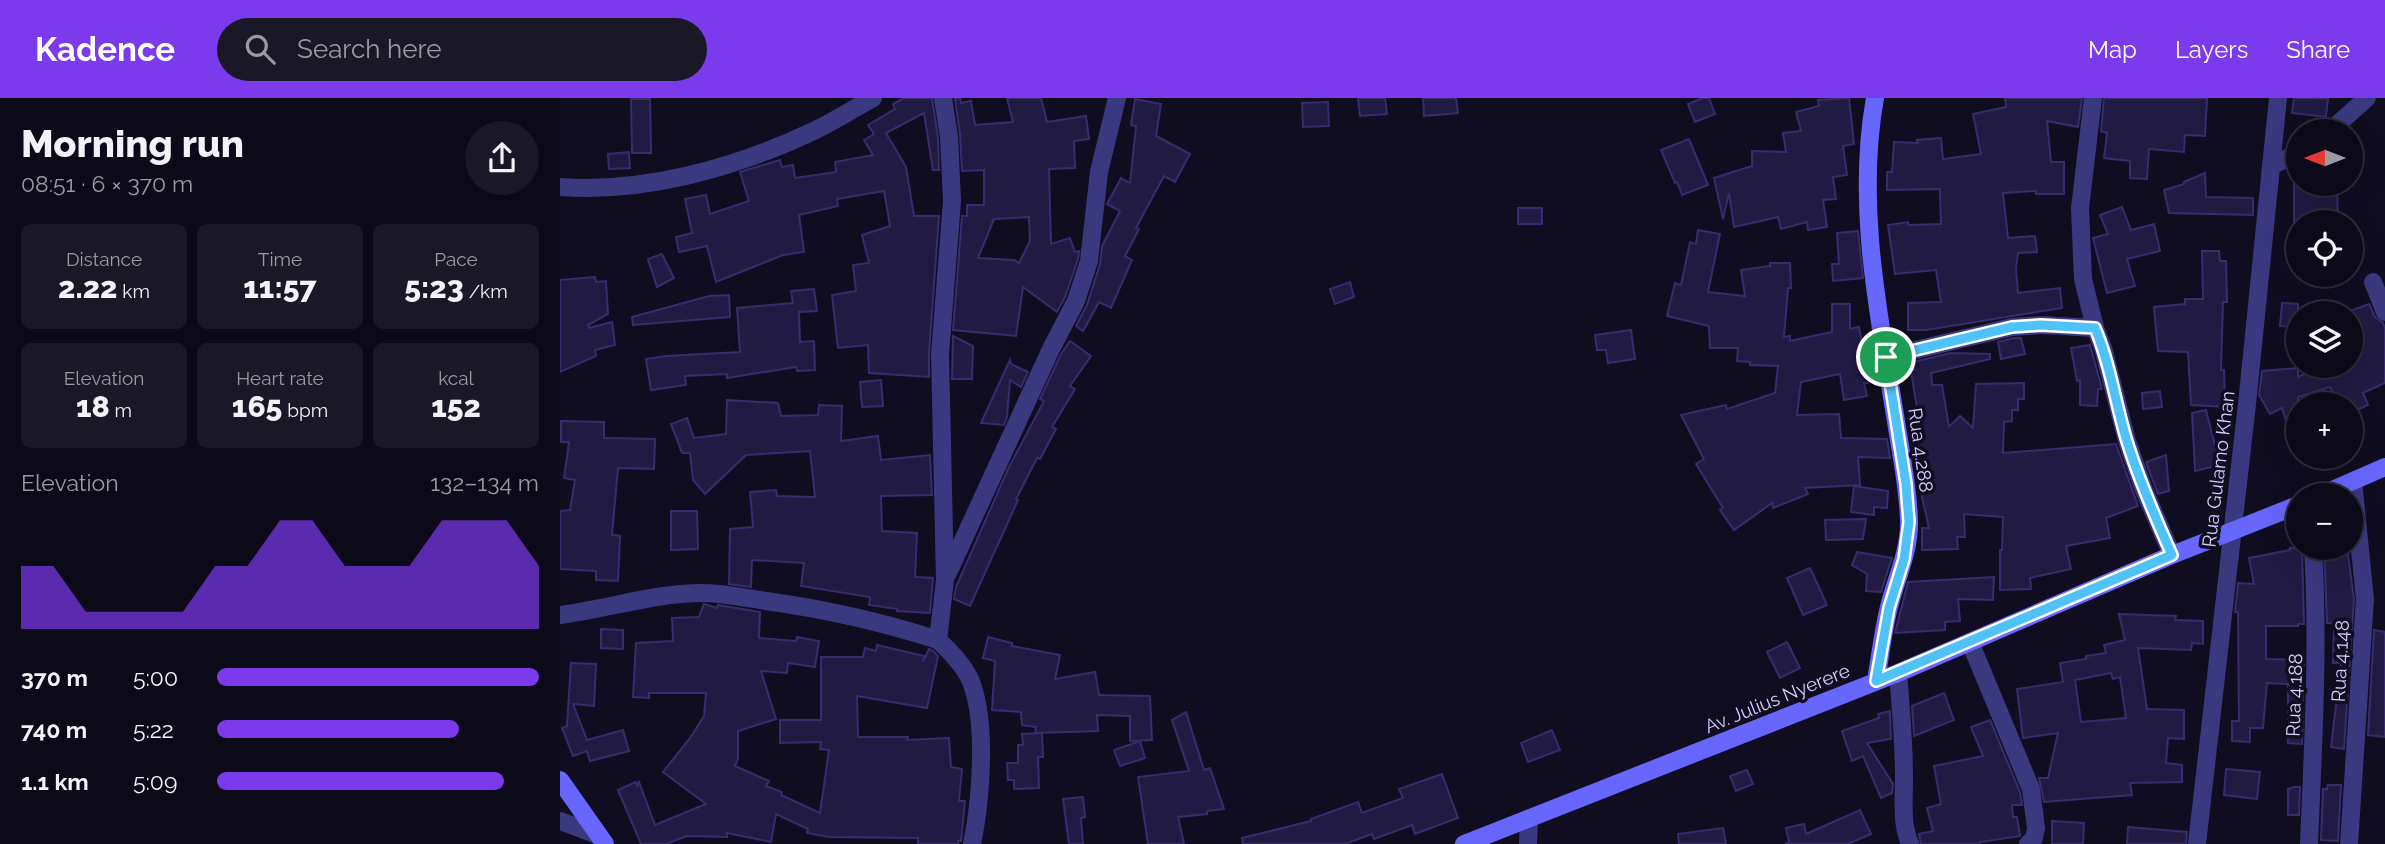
<!DOCTYPE html>
<meta charset="utf-8">
<style>
:root{--surface:#0c0a19;--page:#1a1826;--text:#f1f3f6;--muted:#9a9aa2;--line:#2c2b38;--accent:#7c3aed}
body{margin:0;font-family:Raleway,sans-serif;background:var(--page);color:var(--text);height:100vh;display:flex;flex-direction:column;font-size:26px;white-space:nowrap}
*{box-sizing:border-box;margin:0}
p{font-size:23px;color:var(--muted)}
.icon{flex:none;width:38px;height:38px;fill:none;stroke:currentColor;stroke-width:2;stroke-linecap:round;stroke-linejoin:round}
.map{position:relative;flex:1;overflow:hidden}
.panel{display:flex;flex-direction:column;background:var(--surface);width:560px}
.panel>*{flex:none}
.needle{width:46px;rotate:270deg}
.buttons{position:absolute;left:1726px;top:21px;display:grid;gap:14px}
.buttons a{display:grid;place-items:center;width:77px;height:77px;border-radius:50%;background:var(--surface);box-shadow:0 7px 28px #0002,0 0 0 2px var(--line);font-size:35px}
.pin{position:absolute;display:grid;place-items:center;width:60px;height:60px;color:#fff;margin:-30px;border:4px solid #fff;border-radius:50%;box-shadow:0 2px 7px #0007}
.round{display:grid;place-items:center;flex:none;width:74px;height:74px;border-radius:37px;background:var(--page)}
.head{display:flex;align-items:center;justify-content:space-between;height:119px;padding:0 21px}
h1{font-size:38px;font-weight:800;line-height:52px}
.metrics{display:grid;grid-template-columns:repeat(3,1fr);gap:10px;height:119px;padding:7px 21px}
.metrics div{display:grid;align-content:center;border-radius:10px;background:var(--page);text-align:center}
.metrics b{font-size:30px;font-weight:800}
.metrics small{font-size:19px;font-weight:400}
.metrics p{font-size:19px}
.chart{height:196px;padding:14px 21px}
.chart p{display:flex;justify-content:space-between}
.chart svg{width:100%;height:126px;margin-top:7px;fill:var(--accent);opacity:.7}
ul{padding:0 21px;list-style:none;font-size:23px}
li{display:grid;grid-template-columns:112px 84px 1fr;align-items:center;height:52px}
li i{height:18px;border-radius:9px;background:var(--accent)}
header{display:flex;align-items:center;gap:42px;box-sizing:border-box;height:98px;padding:0 35px;background:var(--accent);color:#fff}
header strong{font-size:33px}
nav{display:flex;gap:38px;margin-inline-start:auto;font-size:24px}
.search{width:490px;height:63px;background:var(--page);display:flex;align-items:center;gap:18px;box-sizing:border-box;padding:0 24px;border-radius:38px;color:var(--muted);font-size:26px}
main{display:flex;flex:1;min-height:0}
.map>svg:first-child{display:block}
</style>
<header>
<strong>Kadence</strong>
<div class="search"><svg class="icon" aria-label="search" viewBox="0 0 24 24"><circle cx="10" cy="10" r="6"/><path d="M15 15l6 6"/></svg>Search here</div>
<nav><a>Map</a><a>Layers</a><a>Share</a></nav>
</header>
<main>
<section class="panel">
<div class="head"><div><h1>Morning run</h1><p>08:51 · 6 × 370 m</p></div><a class="round"><svg class="icon" aria-label="share" viewBox="0 0 24 24"><path d="M12 15V3M7 8l5-5 5 5M5 13v7h14v-7"/></svg></a></div>
<div class="metrics">
<div><p>Distance</p><b>2.22<small> km</small></b></div>
<div><p>Time</p><b>11:57</b></div>
<div><p>Pace</p><b>5:23<small> /km</small></b></div>
</div>
<div class="metrics">
<div><p>Elevation</p><b>18<small> m</small></b></div>
<div><p>Heart rate</p><b>165<small> bpm</small></b></div>
<div><p>kcal</p><b>152</b></div>
</div>
<div class="chart"><p><span>Elevation</span>132–134 m</p>
<svg viewBox="0 0 160 44" preserveAspectRatio="none"><path d="M0 44V22L10 22L20 38L30 38L40 38L50 38L60 22L70 22L80 6L90 6L100 22L110 22L120 22L130 6L140 6L150 6L160 22V44z"/></svg>
</div>
<ul>
<li><b>370 m</b>5:00<i style="width:100%"></i></li>
<li><b>740 m</b>5:22<i style="width:75%"></i></li>
<li><b>1.1 km</b>5:09<i style="width:89%"></i></li>
</ul>
</section>
<div class="map">
<svg width="1825" height="746" viewBox="0 0 1825 746">
<rect width="100%" height="100%" fill="#100d21"/>
<g fill="#211a42" stroke="#382c6e" stroke-width="2" fill-rule="evenodd">
<polygon points="344,0 372,0 378,40 379,72 373,72 364,15 326,35 346,69 354,118 379,118 369,255 369,279 309,275 308,247 278,250 272,197 296,193 293,167 309,165 302,137 330,128 324,93 277,101 278,108 239,117 244,154 223,157 156,184 147,148 119,154 116,139 132,135 125,101 146,97 150,116 189,103 180,74 220,62 222,69 233,67 235,80 276,74 275,64 313,57 304,42 314,36 308,27 335,11 333,6"/>
<path d="M 395,0 L 400,0 L 401,5 L 411,3 L 415,27 L 453,24 L 447,0 L 481,0 L 487,24 L 526,18 L 529,41 L 514,43 L 515,70 L 489,71 L 491,146 L 510,140 L 515,154 L 519,153 L 518,161 L 505,199 L 497,214 L 463,189 L 456,238 L 393,232 L 402,118 L 407,118 L 407,107 L 424,107 L 424,72 L 402,73 L 400,37 ZM 469,119 L 470,143 L 459,165 L 454,162 L 418,160 L 434,121 Z"/>
<polygon points="798,0 825,0 827,16 800,18"/>
<polygon points="863,0 896,0 898,15 864,18"/>
<polygon points="1143,0 1149,0 1155,16 1135,24 1128,6"/>
<polygon points="1289,0 1294,46 1283,48 1287,77 1273,79 1276,101 1263,102 1267,129 1248,132 1247,124 1221,131 1218,119 1174,129 1169,95 1163,121 1154,80 1192,68 1192,53 1226,54 1223,35 1241,33 1236,14 1259,8 1258,2"/>
<polygon points="1445,0 1522,0 1518,29 1487,23 1491,64 1504,64 1504,96 1476,96 1476,93 1443,95 1448,140 1475,138 1477,154 1458,155 1456,170 1458,195 1500,190 1502,210 1366,232 1348,232 1348,205 1381,204 1376,172 1335,176 1328,127 1348,124 1349,127 1381,126 1380,91 1327,92 1327,74 1332,74 1334,44 1358,45 1357,42 1381,40 1383,61 1421,56 1413,16 1446,9"/>
<polygon points="1544,0 1647,0 1645,38 1625,37 1624,54 1589,51 1587,81 1570,80 1570,63 1544,60 1547,35 1541,33"/>
<polygon points="1734,0 1768,0 1766,19 1732,15"/>
<polygon points="71,1 90,1 91,55 72,55"/>
<polygon points="575,1 601,6 596,38 630,56 615,84 604,78 576,130 579,131 565,158 572,162 551,210 539,204 523,233 516,228 527,207 540,166 542,148 560,113 547,106 561,80 570,85 576,28 571,27"/>
<polygon points="768,4 769,28 743,29 742,5"/>
<polygon points="1129,41 1148,87 1122,97 1117,84 1115,85 1101,52"/>
<polygon points="69,54 70,70 49,71 48,56"/>
<polygon points="1645,75 1646,99 1693,100 1693,117 1609,115 1604,92 1624,86 1624,84"/>
<polygon points="1734,86 1777,86 1778,124 1734,124"/>
<polygon points="1562,109 1571,132 1594,126 1600,153 1567,161 1575,188 1547,195 1533,140 1548,136 1540,117"/>
<rect x="958" y="110" width="24" height="16"/>
<polygon points="1138,132 1160,136 1148,194 1185,198 1181,172 1210,168 1210,165 1230,165 1231,190 1228,190 1224,239 1230,238 1230,243 1272,234 1272,206 1290,206 1290,231 1299,229 1307,271 1308,285 1304,285 1307,298 1284,302 1280,276 1241,284 1237,317 1279,316 1281,340 1327,341 1330,360 1298,359 1300,387 1245,390 1248,396 1213,410 1212,405 1174,432 1160,412 1163,410 1136,366 1144,361 1121,317 1166,307 1167,311 1215,295 1218,268 1190,267 1190,264 1177,263 1178,250 1150,250 1149,228 1107,218 1115,185 1121,187 1130,144 1136,146"/>
<polygon points="1298,133 1303,180 1273,183 1272,166 1279,166 1277,135"/>
<polygon points="1642,153 1659,153 1660,163 1666,163 1667,204 1663,204 1661,272 1664,272 1665,309 1631,307 1628,254 1598,253 1594,209 1625,206 1625,201 1643,201"/>
<polygon points="102,156 114,180 97,189 88,161"/>
<polygon points="35,179 36,184 46,183 48,216 28,227 29,230 52,224 55,247 35,252 36,258 0,274 0,182"/>
<polygon points="790,184 794,199 775,206 770,191"/>
<polygon points="254,191 257,213 239,214 240,244 254,243 255,272 237,273 236,269 167,280 167,276 125,278 126,287 91,292 86,261 106,258 180,254 177,210 233,205 231,193"/>
<polygon points="169,197 170,219 73,227 72,219 149,198"/>
<polygon points="1722,205 1738,206 1738,229 1720,228"/>
<polygon points="1809,206 1815,219 1823,225 1825,230 1825,285 1803,295 1808,307 1790,315 1790,306 1778,306 1770,289 1738,299 1738,347 1734,348 1722,310 1710,316 1699,297 1702,273 1738,270 1738,279 1764,268 1790,268 1790,213"/>
<polygon points="1071,232 1075,261 1048,265 1046,252 1037,252 1035,237"/>
<polygon points="393,238 413,248 412,281 392,281"/>
<polygon points="1454,240 1461,240 1465,256 1441,261 1438,244"/>
<polygon points="510,243 531,258 510,288 515,291 492,329 496,331 480,361 477,360 456,401 458,402 410,508 394,501 396,489 449,369 484,303 480,301 501,256"/>
<polygon points="1530,247 1542,291 1538,291 1537,308 1520,307 1520,282 1517,283 1511,250"/>
<polygon points="1391,255 1430,256 1430,261 1371,275 1372,287 1382,287 1389,329 1400,318 1413,330 1416,286 1464,285 1464,301 1458,301 1458,312 1452,312 1452,323 1444,324 1443,355 1556,346 1578,408 1546,420 1550,440 1506,448 1511,471 1470,480 1471,491 1440,492 1440,452 1442,452 1443,419 1404,416 1405,439 1397,439 1398,451 1362,452 1362,430 1369,430 1362,399 1361,363 1354,362 1349,330 1360,329 1351,273 1355,272 1353,264"/>
<polygon points="450,262 451,266 468,274 461,289 450,282 447,319 444,327 421,325"/>
<polygon points="321,282 323,308 302,309 300,284"/>
<polygon points="1600,293 1602,309 1583,311 1582,295"/>
<polygon points="167,302 218,305 221,318 258,317 259,307 282,308 281,343 318,338 321,362 370,357 372,397 321,398 322,433 357,435 355,479 373,480 370,515 337,513 337,511 309,507 310,499 241,488 244,465 192,462 191,489 169,486 170,431 193,429 190,394 216,392 217,398 255,399 250,353 186,357 145,396 133,382 130,355 122,355 111,326 127,320 134,340 166,336"/>
<polygon points="1646,312 1660,367 1635,373 1632,315"/>
<polygon points="1,323 44,324 44,340 95,341 94,371 58,370 52,437 60,438 58,483 36,482 36,473 0,471 0,413 10,412 15,382 4,380 9,344 1,344"/>
<polygon points="1606,357 1609,393 1598,396 1586,364"/>
<polygon points="1294,388 1328,393 1327,410 1314,409 1314,417 1291,414"/>
<polygon points="111,413 137,413 138,451 111,452"/>
<polygon points="1306,421 1303,441 1266,442 1265,422"/>
<polygon points="1730,450 1742,450 1744,526 1738,526 1738,528 1706,528 1706,561 1744,562 1742,646 1728,645 1728,586 1707,585 1703,630 1690,630 1690,644 1672,643 1672,623 1679,623 1678,514 1675,514 1678,485 1694,486 1689,460 1730,452"/>
<polygon points="1764,450 1787,450 1794,501 1784,651 1771,649 1781,565 1773,565 1774,525 1767,525"/>
<polygon points="1297,454 1332,460 1321,494 1306,493 1307,476 1292,467"/>
<polygon points="1250,470 1267,507 1243,517 1227,480"/>
<polygon points="1434,479 1433,502 1398,501 1400,523 1385,524 1385,532 1335,535 1348,484"/>
<polygon points="144,506 157,510 158,507 200,514 199,540 236,543 237,539 259,543 255,569 228,565 227,575 201,573 216,621 178,633 178,661 175,668 209,683 206,688 222,694 221,697 260,715 269,652 260,651 261,644 220,645 220,622 261,622 261,559 303,559 305,550 316,553 317,547 364,558 363,564 369,551 372,552 378,558 367,610 297,598 298,639 348,639 347,642 389,640 391,669 402,671 399,703 405,703 401,743 398,743 398,746 358,746 358,740 269,739 247,735 248,731 216,716 211,744 167,735 167,739 127,738 106,746 81,746 58,692 76,684 77,688 79,684 95,727 146,706 103,674 130,640 144,618 146,595 89,595 89,600 73,599 76,545 113,543 112,520 139,519"/>
<path d="M 1559,516 L 1616,518 L 1615,522 L 1643,523 L 1643,546 L 1632,545 L 1631,552 L 1578,550 L 1587,611 L 1624,612 L 1624,641 L 1608,640 L 1606,665 L 1622,667 L 1622,684 L 1570,685 L 1572,697 L 1484,704 L 1479,680 L 1488,680 L 1498,635 L 1463,640 L 1457,591 L 1503,584 L 1500,565 L 1526,561 L 1526,558 L 1546,555 L 1544,547 L 1565,542 ZM 1551,575 L 1553,581 L 1560,579 L 1566,620 L 1521,624 L 1515,582 Z"/>
<polygon points="41,531 63,532 63,551 41,550"/>
<polygon points="1814,532 1825,534 1825,639 1808,637"/>
<polygon points="428,539 452,545 452,548 500,557 495,581 535,574 539,597 590,598 592,642 570,643 570,618 537,617 538,633 475,635 476,629 462,627 461,614 432,612 435,563 423,560"/>
<polygon points="1227,544 1240,570 1220,580 1207,554"/>
<polygon points="11,565 36,566 34,608 13,606 27,642 63,632 69,653 30,663 27,653 13,658 2,630 7,628"/>
<polygon points="1384,595 1394,622 1354,638 1352,608"/>
<polygon points="1330,613 1331,641 1307,645 1333,686 1332,695 1321,700 1303,658 1292,663 1282,633 1319,620 1318,616"/>
<polygon points="626,614 644,672 650,670 664,711 647,713 647,716 618,719 624,746 588,746 578,679 629,673 612,622"/>
<polygon points="1430,622 1460,694 1462,707 1452,707 1453,719 1457,719 1460,738 1420,744 1420,746 1361,746 1359,736 1373,733 1367,710 1381,706 1374,668 1423,658 1411,629"/>
<polygon points="992,632 1000,652 968,664 961,645"/>
<polygon points="482,635 483,659 478,659 479,690 454,691 454,682 448,682 447,665 458,665 458,647 463,647 462,636"/>
<polygon points="580,643 585,660 560,668 554,652"/>
<polygon points="1666,671 1700,674 1697,701 1664,697"/>
<polygon points="1187,672 1193,686 1176,693 1170,678"/>
<polygon points="882,676 898,720 855,736 852,727 814,741 812,736 785,746 683,746 682,740 751,723 751,721 798,704 802,715 843,700 839,691"/>
<polygon points="1768,687 1781,687 1778,743 1761,742 1763,691 1767,691"/>
<polygon points="1734,689 1740,689 1739,717 1728,717 1728,691"/>
<polygon points="523,699 525,719 521,720 523,746 509,746 503,701"/>
<polygon points="1300,712 1311,736 1288,746 1225,746 1229,744 1226,730 1244,726 1246,736"/>
<polygon points="1492,723 1524,725 1523,746 1492,746"/>
<polygon points="1568,729 1627,734 1626,746 1567,746"/>
<polygon points="1163,730 1166,746 1119,746 1118,736"/>
</g>
<g fill="none" stroke-linecap="round" stroke-linejoin="round">
<g stroke="#3a3980" stroke-width="18">
<path d="M 383,0 L 389,39 L 392,103 L 380,256 L 385,482 L 378,542 C 390,553 401,564 409,579 C 428,620 421,703 412,746"/>
<polyline points="1533,0 1520,110 1523,181 1535,230 1543,250 1567,343 1584,392 1612,457"/>
<polyline points="1770,33 1807,0"/>
<polyline points="1711,68 1738,55"/>
<path d="M 0,89 C 82,95 172,71 247,36 C 270,26 291,12 313,0"/>
<polyline points="1813,184 1825,214"/>
<polyline points="1326,259 1452,229 1481,227 1535,230"/>
<polyline points="388,475 491,251 516,203 529,163 539,74 557,0"/>
<path d="M 0,517 C 48,511 94,495 142,495 C 163,495 185,500 206,503 C 264,511 322,524 378,542"/>
<polyline points="1410,544 1471,691 1476,730 1474,740 1468,746"/>
<path d="M 1338,575 C 1341,610 1344,645 1344,680 C 1344,702 1341,725 1350,746"/>
<polyline points="0,723 38,737"/>
<polyline points="968,746 969,722"/>
<polyline points="1637,746 1687,306 1718,0"/>
<path d="M 1749,746 C 1753,647 1759,549 1753,450"/>
<polyline points="1789,746 1805,501 1793,383"/>
</g>
<g stroke="#6766fd" stroke-width="18">
<path d="M 1315,0 C 1296,105 1318,213 1335,317 C 1340,351 1348,387 1349,422 C 1350,453 1336,480 1329,509 C 1323,533 1320,559 1316,583"/>
<polyline points="1761,397 1825,369"/>
<polyline points="0,682 45,746"/>
<polyline points="904,746 1338,575 1612,457 1738,407"/>
</g>
</g>
<g fill="none" stroke-linecap="round" stroke-linejoin="round">
<g stroke="#fff" stroke-width="14">
<path id="route" d="M 1481,227 L 1535,230 C 1550,265 1555,303 1566,340 C 1578,380 1595,419 1612,457 L 1316,583 L 1329,510 L 1344,461 L 1349,424 L 1346,386 L 1326,259 L 1452,229 Z"/>
</g>
<use href="#route" stroke="#4fc3f7" stroke-width="9"/>
</g>
<g text-anchor="middle" dominant-baseline="central" stroke-width="7" stroke-linejoin="round" paint-order="stroke">
<g font-size="19" fill="#d3cefe" stroke="#100d21">
<text transform="translate(1361 352) rotate(82)">Rua 4.288</text>
<text transform="translate(1658 371) rotate(-83)">Rua Gulamo Khan</text>
<text transform="translate(1780 563) rotate(-87)">Rua 4.148</text>
<text transform="translate(1734 597) rotate(-88)">Rua 4.188</text>
<text transform="translate(1217 600) rotate(-22)">Av. Julius Nyerere</text>
</g>
</g>
</svg>
<div class="buttons">
<a><svg class="needle" viewBox="-14 -14 28 28"><path d="M0-13l5 13h-10z" fill="#e53935"/><path d="M0 13l5-13h-10z" fill="#9a9aa2"/></svg></a>
<a><svg class="icon" aria-label="locate" viewBox="0 0 24 24"><circle cx="12" cy="12" r="6"/><path d="M12 2v4M12 18v4M2 12h4M18 12h4"/></svg></a>
<a><svg class="icon" aria-label="layers" viewBox="0 0 24 24"><path d="M12 4l9 5-9 5-9-5zM3 14l9 5 9-5"/></svg></a>
<a>+</a>
<a>−</a>
</div>
<div class="pin" style="left:1326px;top:259px;background:#1e9e55"><svg class="icon" aria-label="arrive" viewBox="0 0 24 24"><path d="M6 21V4h12l-3 4 3 4H6"/></svg></div>
</div>
</main>
